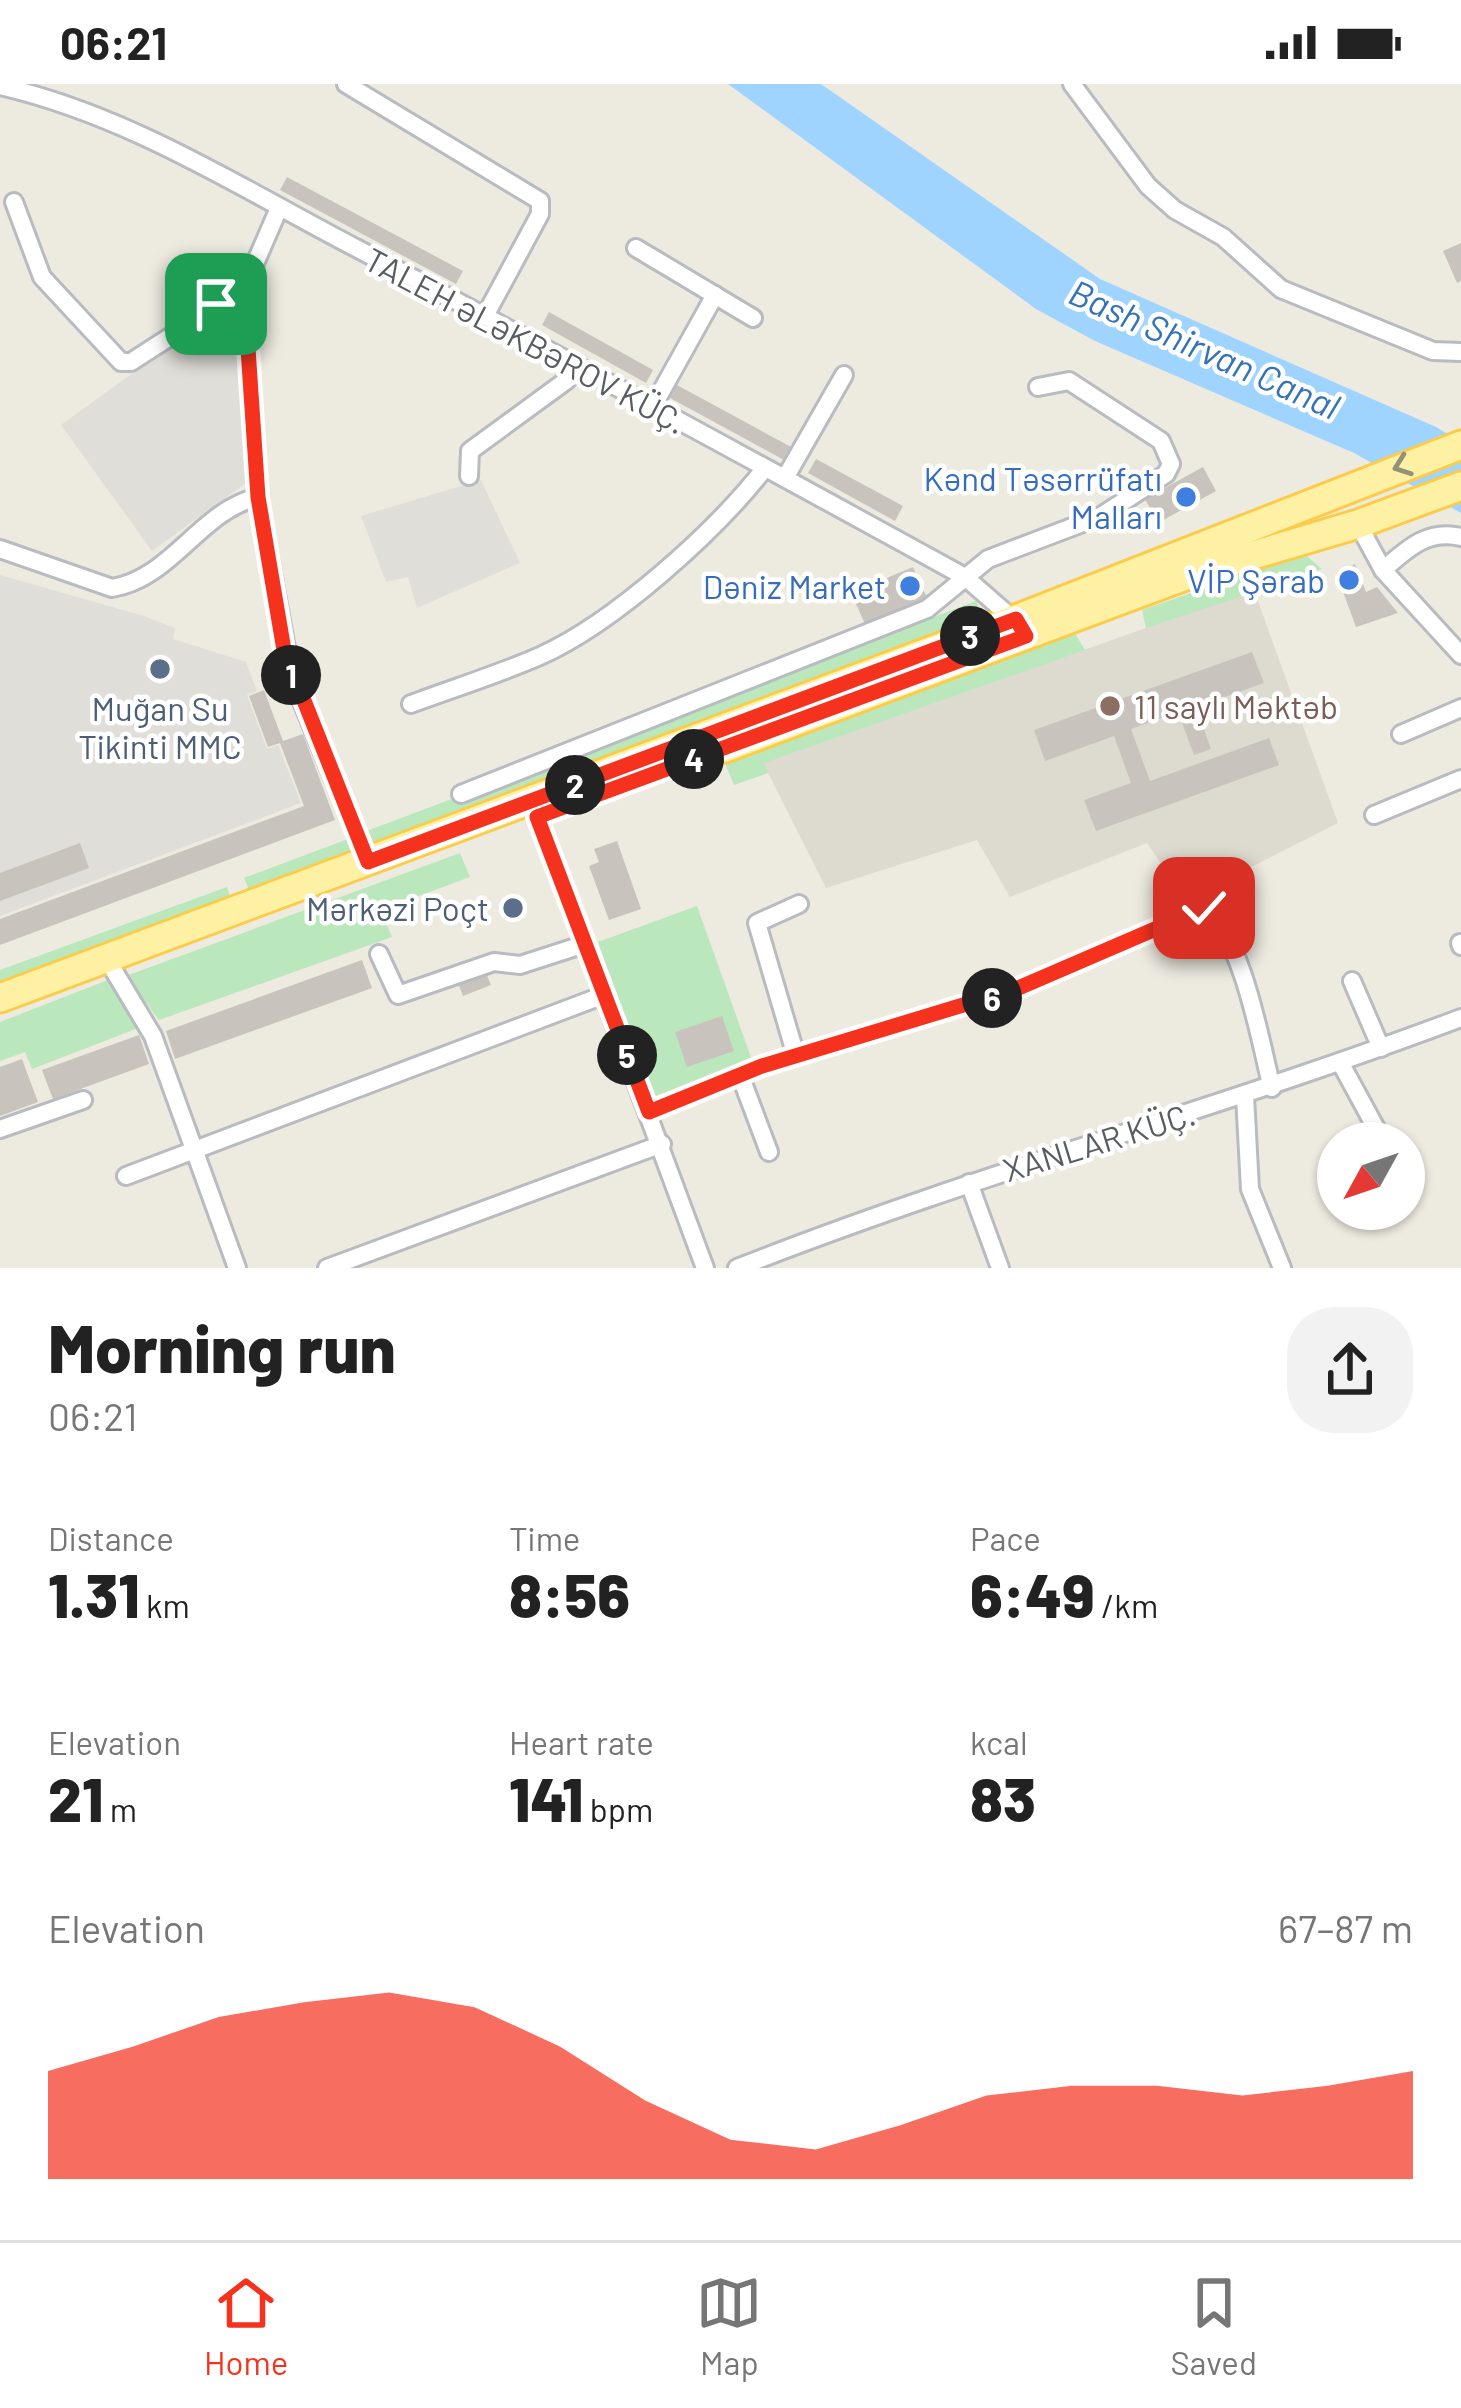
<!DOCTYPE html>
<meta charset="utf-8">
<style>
:root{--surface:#fff;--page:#f2f2f2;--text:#222;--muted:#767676;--line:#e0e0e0;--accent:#f5321e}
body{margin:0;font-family:Barlow,sans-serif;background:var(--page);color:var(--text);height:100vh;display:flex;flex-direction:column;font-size:45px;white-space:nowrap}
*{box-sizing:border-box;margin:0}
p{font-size:39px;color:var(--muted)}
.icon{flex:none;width:66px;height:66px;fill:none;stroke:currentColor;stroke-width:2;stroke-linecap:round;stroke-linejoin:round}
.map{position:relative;height:1184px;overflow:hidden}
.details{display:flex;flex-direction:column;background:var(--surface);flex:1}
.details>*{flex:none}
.needle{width:78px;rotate:230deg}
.controls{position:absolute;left:1317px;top:1038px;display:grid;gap:24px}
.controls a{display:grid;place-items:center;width:108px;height:108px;border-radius:50%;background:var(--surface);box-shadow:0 3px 9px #0004;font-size:60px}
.pin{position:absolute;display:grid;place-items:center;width:102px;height:102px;color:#fff;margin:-51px;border-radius:24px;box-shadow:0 6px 18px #0006}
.km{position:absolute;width:60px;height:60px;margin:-30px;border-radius:50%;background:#222;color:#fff;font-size:33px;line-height:60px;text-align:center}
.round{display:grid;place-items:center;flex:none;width:126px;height:126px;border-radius:48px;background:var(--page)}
.overview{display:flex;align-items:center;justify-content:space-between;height:204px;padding:0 48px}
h1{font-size:66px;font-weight:800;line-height:90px}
.figures{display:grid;grid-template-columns:repeat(3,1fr);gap:18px;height:204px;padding:12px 48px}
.figures div{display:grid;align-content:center}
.figures b{font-size:60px;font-weight:800}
.figures small{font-size:33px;font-weight:400}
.figures p{font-size:33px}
.chart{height:336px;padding:24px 48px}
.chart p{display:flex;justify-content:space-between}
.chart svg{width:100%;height:216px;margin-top:12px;fill:var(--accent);opacity:.7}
.status{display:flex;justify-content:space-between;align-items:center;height:84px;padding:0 60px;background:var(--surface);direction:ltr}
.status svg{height:33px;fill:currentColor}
.tab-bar{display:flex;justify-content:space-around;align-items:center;height:168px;border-top:3px solid var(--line);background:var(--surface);font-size:33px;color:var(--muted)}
.tab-bar a{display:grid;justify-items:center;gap:6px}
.tab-bar .active{color:var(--accent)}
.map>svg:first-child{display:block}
</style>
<div class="status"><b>06:21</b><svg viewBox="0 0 49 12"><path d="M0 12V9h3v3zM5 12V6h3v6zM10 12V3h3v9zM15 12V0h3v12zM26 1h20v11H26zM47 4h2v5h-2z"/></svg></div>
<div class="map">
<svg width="1461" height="1184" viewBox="0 0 1461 1184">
<rect width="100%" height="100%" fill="#edebe0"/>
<g fill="#e0ded8">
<polygon points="233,225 249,397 152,467 61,341 210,233"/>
<polygon points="481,396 520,479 417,524 408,493 386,498 361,432"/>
<polygon points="0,491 144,532 175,544 173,555 246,578 257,607 247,611 267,665 278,661 301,719 0,832"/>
</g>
<polygon fill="#dddacf" points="1254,506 1338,739 1186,816 1147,759 1010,813 977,756 826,804 763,679"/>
<g fill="#bae7bb">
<polygon points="1304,470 1322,485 1146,544 1142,526"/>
<polygon points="976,517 987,540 374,768 364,748"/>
<polygon points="1073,546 1085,566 764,679 768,689 734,701 724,677"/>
<polygon points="348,755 355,774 252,813 244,794"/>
<polygon points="460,769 470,793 381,826 392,853 159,936 126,892"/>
<polygon points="227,803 232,819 0,904 0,886"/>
<polygon points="697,822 752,976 653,1013 598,858"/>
<polygon points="108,896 141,943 32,985 25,968 0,977 0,938"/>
</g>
<polygon fill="#9ed4ff" points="728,0 821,0 1100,195 1436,343 1461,358 1461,429 1354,369 1095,257 1036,225"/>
<g fill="#c8c4bd">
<polygon points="287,93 463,187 456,200 280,106"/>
<polygon points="1461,159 1461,197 1457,199 1443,167"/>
<polygon points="549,228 653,286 646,299 542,241"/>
<polygon points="677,301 793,364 786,377 670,314"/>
<polygon points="816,375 903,422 895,437 808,389"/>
<polygon points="1203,383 1216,407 1158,439 1145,415"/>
<polygon points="1355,480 1366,508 1377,503 1398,529 1356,543 1336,489"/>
<polygon points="913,483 928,516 866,542 851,509"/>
<polygon points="1252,568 1264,599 1196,623 1211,665 1194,671 1178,628 1131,645 1150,697 1269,654 1279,681 1096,747 1084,716 1131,699 1114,652 1045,677 1034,646"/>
<polygon points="264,606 283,657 303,650 335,736 0,861 0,835 304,722 280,659 268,663 249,612"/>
<polygon points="617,757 641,825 609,836 589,782 599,778 594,765"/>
<polygon points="80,759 89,784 0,817 0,789"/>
<polygon points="362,876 372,904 175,975 166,947"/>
<polygon points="486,889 491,901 463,912 458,899"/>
<polygon points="722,932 734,967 687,983 675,948"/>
<polygon points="139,951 149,980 53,1015 42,986"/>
<polygon points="22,975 38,1018 0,1032 0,983"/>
</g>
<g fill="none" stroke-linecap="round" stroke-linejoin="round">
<g stroke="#b8bbc0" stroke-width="22">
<g id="street">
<polyline points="346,0 540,117 540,130 485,232"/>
<polyline points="1072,0 1148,102 1175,126 1223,153 1281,205 1433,267 1461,268"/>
<path d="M 0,2 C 128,31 241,104 356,164 C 560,271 763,382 965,493 L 1020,541"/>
<polyline points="14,118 42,193 121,278 131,278 244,205"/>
<polyline points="636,164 753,234"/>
<polyline points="652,324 715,211"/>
<polyline points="469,392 470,367 567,296 575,282"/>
<polyline points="785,394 844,291"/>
<polyline points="258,413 291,591 368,778"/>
<polyline points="1358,440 1383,486 1461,571"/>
<path d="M 0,465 L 112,504 C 171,495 201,426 258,413 L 244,205 L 279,124"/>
<path d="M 1383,486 C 1407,465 1427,445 1461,453"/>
<path d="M 411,620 C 454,604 499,590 540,572 C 614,539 715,448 765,384"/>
<polyline points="1401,650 1461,624"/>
<polyline points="461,710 927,525 988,475 1101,432 1166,390 1171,380 1161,357 1069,297 1038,303"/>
<polyline points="1374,731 1461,695"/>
<polyline points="537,732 705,1184"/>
<polyline points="1460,859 1461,862"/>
<polyline points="379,870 398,911 494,878 520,881 585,860"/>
<polyline points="114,887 153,952 237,1184"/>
<polyline points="1352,897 1381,964"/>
<polyline points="796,972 757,839 799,820"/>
<polyline points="1340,978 1384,1059"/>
<polyline points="740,991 769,1068"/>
<polyline points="1245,1012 1250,1105 1282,1184"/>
<path d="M 649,1028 L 762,982 L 1016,905 L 1203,824 C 1243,852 1260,957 1272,1004"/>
<polyline points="0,1045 83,1016"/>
<polyline points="126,1092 604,911"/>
<polyline points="969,1099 1000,1184"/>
<polyline points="327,1184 662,1060"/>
<path d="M 737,1184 C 975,1090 1222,1024 1461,934"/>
</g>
</g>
<g stroke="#fbcc4b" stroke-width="33">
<g id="primary">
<polyline points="725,664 1193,489 1358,440 1461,402"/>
<polyline points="0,914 1016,535 1461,361"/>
</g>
</g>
<use href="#street" stroke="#fff" stroke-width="16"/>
<use href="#primary" stroke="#fff1a3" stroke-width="27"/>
</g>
<defs><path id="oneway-chevron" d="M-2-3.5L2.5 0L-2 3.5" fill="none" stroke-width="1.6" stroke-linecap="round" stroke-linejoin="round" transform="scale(3)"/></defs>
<use stroke="#939179" href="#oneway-chevron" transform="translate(1402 382) rotate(160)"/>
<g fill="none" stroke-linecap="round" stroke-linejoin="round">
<g stroke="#fff" stroke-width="24">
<polyline id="route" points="216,220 244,205 258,413 284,566 368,778 1016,535 1026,552 537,733 649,1028 762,982 1016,905 1204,824"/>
</g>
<use href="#route" stroke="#f5321e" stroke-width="15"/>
</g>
<g fill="#3f7fe0" stroke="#fff" stroke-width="4.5">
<circle cx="1186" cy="413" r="12"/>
<circle cx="1349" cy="496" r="12"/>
<circle cx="910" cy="502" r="12"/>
</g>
<g fill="#5c6f8a" stroke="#fff" stroke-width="4.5">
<circle cx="160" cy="585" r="12"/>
<circle cx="513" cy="824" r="12"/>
</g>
<circle fill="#8d6e63" stroke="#fff" stroke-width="4.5" cx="1110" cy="622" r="12"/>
<g text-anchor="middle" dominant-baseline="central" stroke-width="9" stroke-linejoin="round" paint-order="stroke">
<g font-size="33" fill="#595d62" stroke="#fff">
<text transform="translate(526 256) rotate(28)">TALEH ƏLƏKBƏROV KÜÇ.</text>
<text transform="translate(1099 1057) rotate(-17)">XANLAR KÜÇ.</text>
</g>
<g font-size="33" fill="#366cbe" stroke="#fff" text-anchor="end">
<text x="1162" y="394">Kənd Təsərrüfatı<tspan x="1162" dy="38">Malları</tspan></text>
<text x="1325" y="496">VİP Şərab</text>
<text x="886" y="502">Dəniz Market</text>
</g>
<g font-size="33" fill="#785e54" stroke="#fff" text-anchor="start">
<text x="1134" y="622">11 saylı Məktəb</text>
</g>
<g font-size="33" fill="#4e5e75" stroke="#fff">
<text x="160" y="624">Muğan Su<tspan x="160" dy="38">Tikinti MMC</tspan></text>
<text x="489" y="824" text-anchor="end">Mərkəzi Poçt</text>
</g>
<g font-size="36" font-style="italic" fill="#3573b8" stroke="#fff">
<text transform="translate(1205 264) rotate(24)">Bash Shirvan Canal</text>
</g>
</g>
</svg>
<div class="controls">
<a><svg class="needle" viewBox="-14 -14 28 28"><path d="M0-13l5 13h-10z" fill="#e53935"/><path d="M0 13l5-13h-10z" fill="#767676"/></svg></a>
</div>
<div class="pin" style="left:216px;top:220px;background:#1e9e55"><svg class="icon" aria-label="arrive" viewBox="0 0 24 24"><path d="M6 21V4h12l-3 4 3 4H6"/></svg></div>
<div class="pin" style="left:1204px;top:824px;background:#d93025"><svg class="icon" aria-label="check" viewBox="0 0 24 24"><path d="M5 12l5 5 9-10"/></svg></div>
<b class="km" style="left:291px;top:591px">1</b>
<b class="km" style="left:575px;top:701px">2</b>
<b class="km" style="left:970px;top:552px">3</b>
<b class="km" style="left:694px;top:675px">4</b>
<b class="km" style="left:627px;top:971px">5</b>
<b class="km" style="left:992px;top:914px">6</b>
</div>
<section class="details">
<div class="overview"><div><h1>Morning run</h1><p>06:21</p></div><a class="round"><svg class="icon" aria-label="share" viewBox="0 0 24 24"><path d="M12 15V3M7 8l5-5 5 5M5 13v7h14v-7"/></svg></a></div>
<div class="figures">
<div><p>Distance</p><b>1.31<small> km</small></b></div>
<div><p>Time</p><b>8:56</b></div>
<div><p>Pace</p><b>6:49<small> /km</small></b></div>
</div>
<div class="figures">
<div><p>Elevation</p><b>21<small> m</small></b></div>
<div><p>Heart rate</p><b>141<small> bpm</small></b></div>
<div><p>kcal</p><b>83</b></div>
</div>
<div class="chart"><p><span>Elevation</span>67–87 m</p>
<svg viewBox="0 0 160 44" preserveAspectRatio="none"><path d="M0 44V22L10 17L20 11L30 8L40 6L50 9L60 17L70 28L80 36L90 38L100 33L110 27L120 25L130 25L140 27L150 25L160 22V44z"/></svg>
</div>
</section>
<nav class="tab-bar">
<a class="active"><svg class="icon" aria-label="home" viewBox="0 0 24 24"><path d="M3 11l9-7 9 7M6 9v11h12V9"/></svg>Home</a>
<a><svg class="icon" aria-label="map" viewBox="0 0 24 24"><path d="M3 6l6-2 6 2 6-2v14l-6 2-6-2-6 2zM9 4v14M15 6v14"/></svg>Map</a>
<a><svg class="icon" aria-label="saved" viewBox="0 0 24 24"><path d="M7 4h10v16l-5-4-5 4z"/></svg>Saved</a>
</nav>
